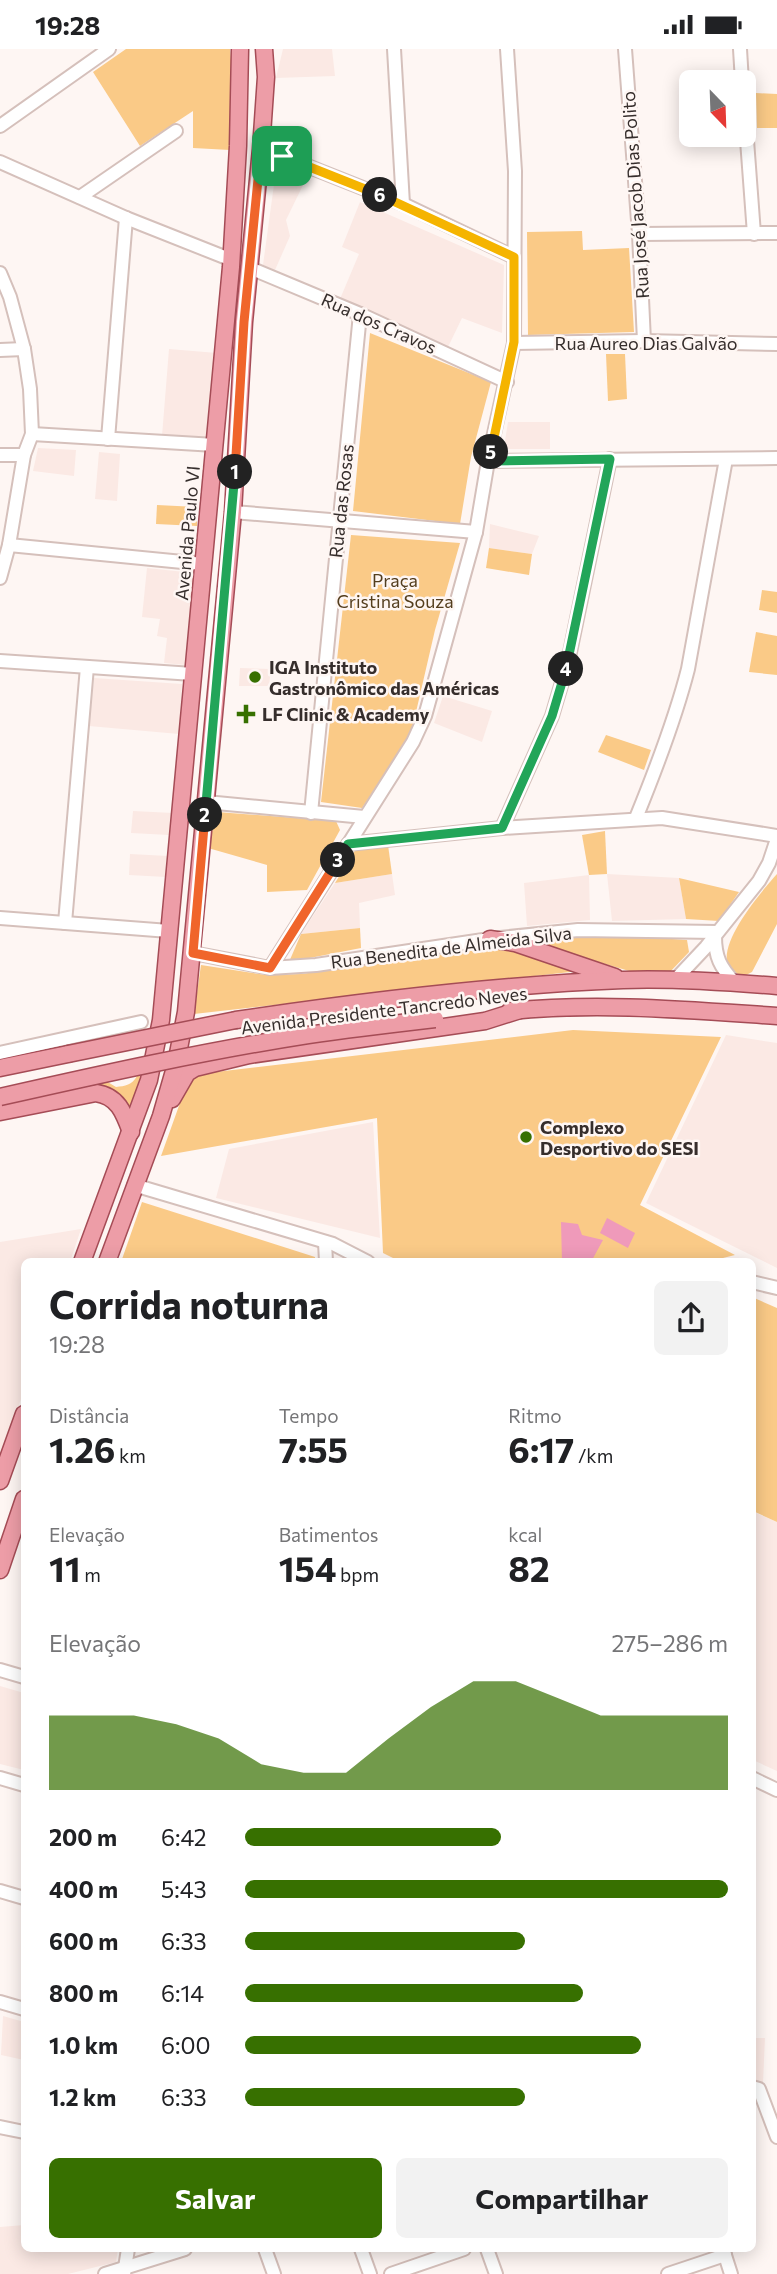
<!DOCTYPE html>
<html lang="pt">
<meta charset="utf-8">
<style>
:root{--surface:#fff;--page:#f2f2f2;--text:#202124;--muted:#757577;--accent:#377000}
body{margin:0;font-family:Commissioner,sans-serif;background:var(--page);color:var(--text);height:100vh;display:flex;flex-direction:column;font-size:26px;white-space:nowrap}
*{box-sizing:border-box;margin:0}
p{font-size:23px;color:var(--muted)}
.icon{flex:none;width:38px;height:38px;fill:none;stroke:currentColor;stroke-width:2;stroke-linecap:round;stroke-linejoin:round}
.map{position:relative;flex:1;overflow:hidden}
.details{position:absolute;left:21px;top:1209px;width:735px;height:994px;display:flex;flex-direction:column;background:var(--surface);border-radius:10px;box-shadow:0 4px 18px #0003}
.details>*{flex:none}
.needle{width:46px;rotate:157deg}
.controls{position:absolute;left:679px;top:21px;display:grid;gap:14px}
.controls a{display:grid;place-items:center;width:77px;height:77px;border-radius:10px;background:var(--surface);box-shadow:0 4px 18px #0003;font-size:35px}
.pin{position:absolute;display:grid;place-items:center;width:60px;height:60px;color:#fff;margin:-30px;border-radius:14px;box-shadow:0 4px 10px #0006}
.km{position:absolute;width:35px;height:35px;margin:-18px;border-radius:50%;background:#222;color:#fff;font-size:19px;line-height:35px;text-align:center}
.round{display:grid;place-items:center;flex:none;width:74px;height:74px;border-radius:10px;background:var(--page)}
.headline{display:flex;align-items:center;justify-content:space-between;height:119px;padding:0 28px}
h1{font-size:38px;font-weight:700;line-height:52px}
.metrics{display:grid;grid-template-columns:repeat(3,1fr);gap:10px;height:119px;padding:7px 28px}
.metrics div{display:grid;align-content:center}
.metrics b{font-size:35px;font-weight:700}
.metrics small{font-size:19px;font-weight:400}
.metrics p{font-size:19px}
.chart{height:196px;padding:14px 28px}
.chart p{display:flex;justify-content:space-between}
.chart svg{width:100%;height:126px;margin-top:7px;fill:var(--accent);opacity:.7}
.cta{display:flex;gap:14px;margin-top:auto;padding:14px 28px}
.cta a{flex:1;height:80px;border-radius:10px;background:var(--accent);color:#fff;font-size:28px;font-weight:700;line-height:80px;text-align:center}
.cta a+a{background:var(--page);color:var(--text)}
ul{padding:0 28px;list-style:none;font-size:23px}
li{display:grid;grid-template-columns:112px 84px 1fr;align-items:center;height:52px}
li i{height:18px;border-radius:9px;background:var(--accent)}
.status{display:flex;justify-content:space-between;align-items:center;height:49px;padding:0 35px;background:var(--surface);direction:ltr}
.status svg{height:19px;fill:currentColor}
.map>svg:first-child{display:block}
</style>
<div class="status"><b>19:28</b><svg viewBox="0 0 49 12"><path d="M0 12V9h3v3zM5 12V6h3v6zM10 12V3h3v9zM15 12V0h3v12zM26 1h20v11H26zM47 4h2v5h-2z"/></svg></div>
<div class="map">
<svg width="777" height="2225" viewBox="0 0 777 2225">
<rect width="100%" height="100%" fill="#fef6f3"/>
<g fill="#fbe9e4">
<polygon points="283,0 332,0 335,27 276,29"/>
<polygon points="276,121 304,134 286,171 290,187 275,221 263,216"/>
<polygon points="360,153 504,216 502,284 462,269 448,298 340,250 359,205 342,198"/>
<polygon points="169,300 217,304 209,389 162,387"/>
<polygon points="508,373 550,373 550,400 508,400 504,398"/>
<polygon points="38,399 76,401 74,427 33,422"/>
<polygon points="99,403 120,405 117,452 95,450"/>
<polygon points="490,475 539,487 532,505 489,499"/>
<polygon points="147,519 194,524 185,616 164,614 167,589 157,587 160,570 142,568"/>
<polygon points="240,619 271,620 269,637 239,637"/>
<polygon points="94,629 182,635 179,685 89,677"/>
<polygon points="443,647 492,662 482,693 434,674"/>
<polygon points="133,762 173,764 169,786 131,784"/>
<polygon points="130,805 168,807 166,828 129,826"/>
<polygon points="392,825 395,846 359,854 360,879 301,885 335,834"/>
<polygon points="607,825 679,829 686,870 612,872"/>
<polygon points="589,826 590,871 527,877 524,834"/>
<polygon points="726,986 777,994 777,1219 646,1154"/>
<polygon points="373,1073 380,1189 216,1149 229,1100"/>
<polygon points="81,1180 70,1213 24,1213 24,1341 0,1412 0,1193"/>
<polygon points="752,1462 777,1473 777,1722 753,1711"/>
<polygon points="0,1637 24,1644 24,1721 0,1715"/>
<polygon points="3,1967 24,1973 24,2011 1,2006"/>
<polygon points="753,1989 765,1989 763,2033 753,2033"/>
<polygon points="24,2176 24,2200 118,2200 116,2213 68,2225 0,2225 0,2178"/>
</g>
<g fill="#faca87">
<polygon points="126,0 230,0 233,35 230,101 193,99 193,62 140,97 93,23"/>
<polygon points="756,44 777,45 777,79 757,79"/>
<polygon points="582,182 583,201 629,199 634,283 528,286 527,183"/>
<polygon points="370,284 491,333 471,408 460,475 353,462"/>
<polygon points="606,305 625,305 627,350 608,352"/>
<polygon points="157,456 197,458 197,477 156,475"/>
<polygon points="351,486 460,494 435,581 410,689 362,759 321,753"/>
<polygon points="489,499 532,505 529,526 486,519"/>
<polygon points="762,541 777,543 777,564 759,561"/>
<polygon points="756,583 777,587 777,626 749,623"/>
<polygon points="606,686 651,701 644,721 598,703"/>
<polygon points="217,763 336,772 340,781 307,841 267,843 267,816 208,799"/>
<polygon points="605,782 607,825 589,826 582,786"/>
<polygon points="388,796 392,825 335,834 356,800"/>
<path d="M 777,825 L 777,875 L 752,923 C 745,927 738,930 732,923 C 710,901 762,842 777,825 Z"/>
<polygon points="679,829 739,843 719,872 686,870"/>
<polygon points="360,879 361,899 289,913 301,885"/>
<polygon points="598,885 687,891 689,903 669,924 636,924 520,890"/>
<polygon points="507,897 579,922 194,965 201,916 266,926 301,925"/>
<polygon points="573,981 721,988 640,1156 735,1206 719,1210 717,1213 401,1213 383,1204 377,1069 161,1107 190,1026"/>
<path d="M 137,1027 L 141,1027 L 130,1064 L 102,1039 L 99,1033 L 106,1032 L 116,1038 C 125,1037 132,1036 137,1027 Z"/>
<polygon points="142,1153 315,1208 315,1213 121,1213"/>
<polygon points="752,1248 777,1259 777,1473 753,1462"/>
</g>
<g fill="#ef9aba">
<polygon points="607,1169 635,1184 628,1199 600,1184"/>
<polygon points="561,1173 578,1175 582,1186 603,1191 591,1213 562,1213"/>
</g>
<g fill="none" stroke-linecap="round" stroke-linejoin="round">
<g stroke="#d5c0bb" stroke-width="16">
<g id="minor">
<polyline points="394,0 403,155"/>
<polyline points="625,0 639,185 644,292"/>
<polyline points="740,0 742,33"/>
<polyline points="744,51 754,185"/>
<polyline points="0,77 109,0"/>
<polyline points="261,100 282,107 403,155 514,208"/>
<polyline points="0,113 126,169 232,211"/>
<polyline points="80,148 176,82"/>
<polyline points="639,185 777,184"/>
<polyline points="250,219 360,265 507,333"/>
<polyline points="0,224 10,248 24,300 30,340 32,385 24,406 9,496 0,529"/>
<polyline points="514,294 644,292 777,295"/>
<polyline points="0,301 24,300"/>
<polyline points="32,385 215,396"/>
<polyline points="108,390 126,169"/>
<polyline points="0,406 24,406"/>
<polyline points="488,412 777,409"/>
<polyline points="233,463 476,483"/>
<polyline points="9,496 203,515"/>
<polyline points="0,612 193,625"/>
<polyline points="206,753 364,768"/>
<polyline points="311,764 360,265"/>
<path d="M 636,769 C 656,720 675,671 688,620 L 726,410"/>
<polyline points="502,779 552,667 568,613 610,410"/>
<polyline points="348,795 502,779 662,769 777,787"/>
<polyline points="0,869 169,882"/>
<polyline points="65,874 87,618"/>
<path d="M 715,887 C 715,908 720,918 735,934"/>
<polyline points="193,904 270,919 316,916 490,890 578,881 717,883"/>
<polyline points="270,919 413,693 425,667 476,483 488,412 514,294 515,122 507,0"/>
<polyline points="674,932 706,898 759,832 769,814 777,790"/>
<polyline points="0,1004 141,973"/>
<polyline points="134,1136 333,1195 368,1213"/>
<polyline points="325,1193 326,1213"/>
<polyline points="752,1233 777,1239"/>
<polyline points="0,1621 24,1628"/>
<polyline points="0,1729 24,1736"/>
<polyline points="752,1729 777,1741"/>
<polyline points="0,1842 24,1849"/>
<polyline points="0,1953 24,1960"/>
<polyline points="752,2038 759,2040 777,2088"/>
<polyline points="0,2078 24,2083"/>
<polyline points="265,2200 274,2225"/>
<polyline points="361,2200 370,2225"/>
<polyline points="487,2200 496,2225"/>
<polyline points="723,2200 731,2225"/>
<polyline points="105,2225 185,2200"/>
<polyline points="124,2225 128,2200"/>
<polyline points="391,2225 464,2200"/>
<polyline points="668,2225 725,2206"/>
</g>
</g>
<g stroke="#a54c56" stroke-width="19">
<g id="major">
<polyline points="490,890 515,894 615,928"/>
<path d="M 510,962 C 599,953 688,961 777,967"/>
<path d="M 236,971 C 364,952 493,936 623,931 C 672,929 728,933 777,937"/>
<polyline points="0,1019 68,1005"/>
<polyline points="172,1050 187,1024 195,1019 249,1006 485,972 520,961"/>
<path d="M 0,1063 L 96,1044 C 118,1047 124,1064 131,1083"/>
<polyline points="82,1213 149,1031 161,971 231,218 238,97 240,0"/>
<polyline points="107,1213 161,1067 176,1015 186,963 233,463 244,273 261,100 266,28 264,0"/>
<polyline points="0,1432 24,1365"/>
<polyline points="0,1521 24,1450"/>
</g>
</g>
<use href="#minor" stroke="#fff" stroke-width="12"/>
<use href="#major" stroke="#ed9da7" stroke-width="16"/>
<g stroke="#a54c56" stroke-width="19" stroke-linecap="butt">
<g id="major-bridge">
<polyline points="68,1005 236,971"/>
<path d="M 0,1048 C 102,1025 205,1002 308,986 C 350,980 392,975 435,970"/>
</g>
</g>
<use href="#major-bridge" stroke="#ed9da7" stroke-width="16"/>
</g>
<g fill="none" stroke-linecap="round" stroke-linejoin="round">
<g stroke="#fff" stroke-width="14">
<polyline id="split-1" points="235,423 244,273 261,100 282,107"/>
</g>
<g stroke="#fff" stroke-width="14">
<polyline id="split-2" points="205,766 235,423"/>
</g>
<g stroke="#fff" stroke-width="14">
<polyline id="split-3" points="205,766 193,904 270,919 338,811"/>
</g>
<g stroke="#fff" stroke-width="14">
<polyline id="split-4" points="338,811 348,795 502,779 552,667 566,620"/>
</g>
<g stroke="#fff" stroke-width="14">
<polyline id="split-5" points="491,403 488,412 610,410 566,620"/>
</g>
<g stroke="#fff" stroke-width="14">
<polyline id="split-6" points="380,146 514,208 514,293 491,403"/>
</g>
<g stroke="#fff" stroke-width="14">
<polyline id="split-7" points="282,107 380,146"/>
</g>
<use href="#split-1" stroke="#f0652b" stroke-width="9"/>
<use href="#split-2" stroke="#22a559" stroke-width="9"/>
<use href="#split-3" stroke="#f0652b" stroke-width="9"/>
<use href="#split-4" stroke="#22a559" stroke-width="9"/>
<use href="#split-5" stroke="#22a559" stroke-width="9"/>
<use href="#split-6" stroke="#f5b400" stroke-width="9"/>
<use href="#split-7" stroke="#f5b400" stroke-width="9"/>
</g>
<g fill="#377000" stroke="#fef6f3" stroke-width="2.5">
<circle cx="255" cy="628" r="7"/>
<path d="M242.5 654.5h7v7h7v7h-7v7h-7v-7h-7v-7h7z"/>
<circle cx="526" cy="1088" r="7"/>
</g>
<g text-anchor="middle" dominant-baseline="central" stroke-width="5" stroke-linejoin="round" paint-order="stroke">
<g font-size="18" fill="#362e2c" stroke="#fef6f3">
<text transform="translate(635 146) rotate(-94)">Rua José Jacob Dias Polito</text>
<text transform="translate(379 274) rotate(24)">Rua dos Cravos</text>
<text x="646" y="294">Rua Aureo Dias Galvão</text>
<text transform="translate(341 452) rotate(-84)">Rua das Rosas</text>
<text transform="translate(187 484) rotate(-85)">Avenida Paulo VI</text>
<text transform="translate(451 898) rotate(-7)">Rua Benedita de Almeida Silva</text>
<text transform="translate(384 961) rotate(-7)">Avenida Presidente Tancredo Neves</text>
</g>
<g font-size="18" fill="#543e1e" stroke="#fef6f3">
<text x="395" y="531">Praça<tspan x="395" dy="21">Cristina Souza</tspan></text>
</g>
<g font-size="18" font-weight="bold" fill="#362e2c" stroke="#fef6f3" text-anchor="start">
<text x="269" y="618">IGA Instituto<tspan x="269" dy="21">Gastronômico das Américas</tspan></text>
<text x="262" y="665">LF Clinic &amp; Academy</text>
<text x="540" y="1078">Complexo<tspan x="540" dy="21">Desportivo do SESI</tspan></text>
</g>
</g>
</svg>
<div class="controls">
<a><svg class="needle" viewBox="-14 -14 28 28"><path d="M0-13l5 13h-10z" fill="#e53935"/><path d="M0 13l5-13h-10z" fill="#757577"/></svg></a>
</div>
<div class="pin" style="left:282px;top:107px;background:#1e9e55"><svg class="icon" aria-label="arrive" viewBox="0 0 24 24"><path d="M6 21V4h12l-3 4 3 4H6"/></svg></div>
<b class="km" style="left:235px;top:423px">1</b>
<b class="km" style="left:205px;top:766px">2</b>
<b class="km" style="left:338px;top:811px">3</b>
<b class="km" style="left:566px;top:620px">4</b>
<b class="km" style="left:491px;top:403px">5</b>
<b class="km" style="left:380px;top:146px">6</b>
<section class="details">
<div class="headline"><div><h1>Corrida noturna</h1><p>19:28</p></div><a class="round"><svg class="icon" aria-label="share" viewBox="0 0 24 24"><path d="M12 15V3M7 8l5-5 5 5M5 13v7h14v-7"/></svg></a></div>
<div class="metrics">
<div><p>Distância</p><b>1.26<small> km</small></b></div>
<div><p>Tempo</p><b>7:55</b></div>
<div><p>Ritmo</p><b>6:17<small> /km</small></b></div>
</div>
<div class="metrics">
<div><p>Elevação</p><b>11<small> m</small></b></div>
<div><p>Batimentos</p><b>154<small> bpm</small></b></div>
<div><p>kcal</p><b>82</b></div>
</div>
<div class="chart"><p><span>Elevação</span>275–286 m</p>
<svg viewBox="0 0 160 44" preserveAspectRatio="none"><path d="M0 44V18L10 18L20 18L30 21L40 26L50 35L60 38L70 38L80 26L90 15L100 6L110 6L120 12L130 18L140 18L150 18L160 18V44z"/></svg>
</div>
<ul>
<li><b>200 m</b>6:42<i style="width:53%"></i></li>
<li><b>400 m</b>5:43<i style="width:100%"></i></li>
<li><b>600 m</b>6:33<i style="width:58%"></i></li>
<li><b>800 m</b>6:14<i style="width:70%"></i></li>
<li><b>1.0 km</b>6:00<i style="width:82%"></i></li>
<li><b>1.2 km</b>6:33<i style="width:58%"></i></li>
</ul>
<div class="cta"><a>Salvar</a><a>Compartilhar</a></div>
</section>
</div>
